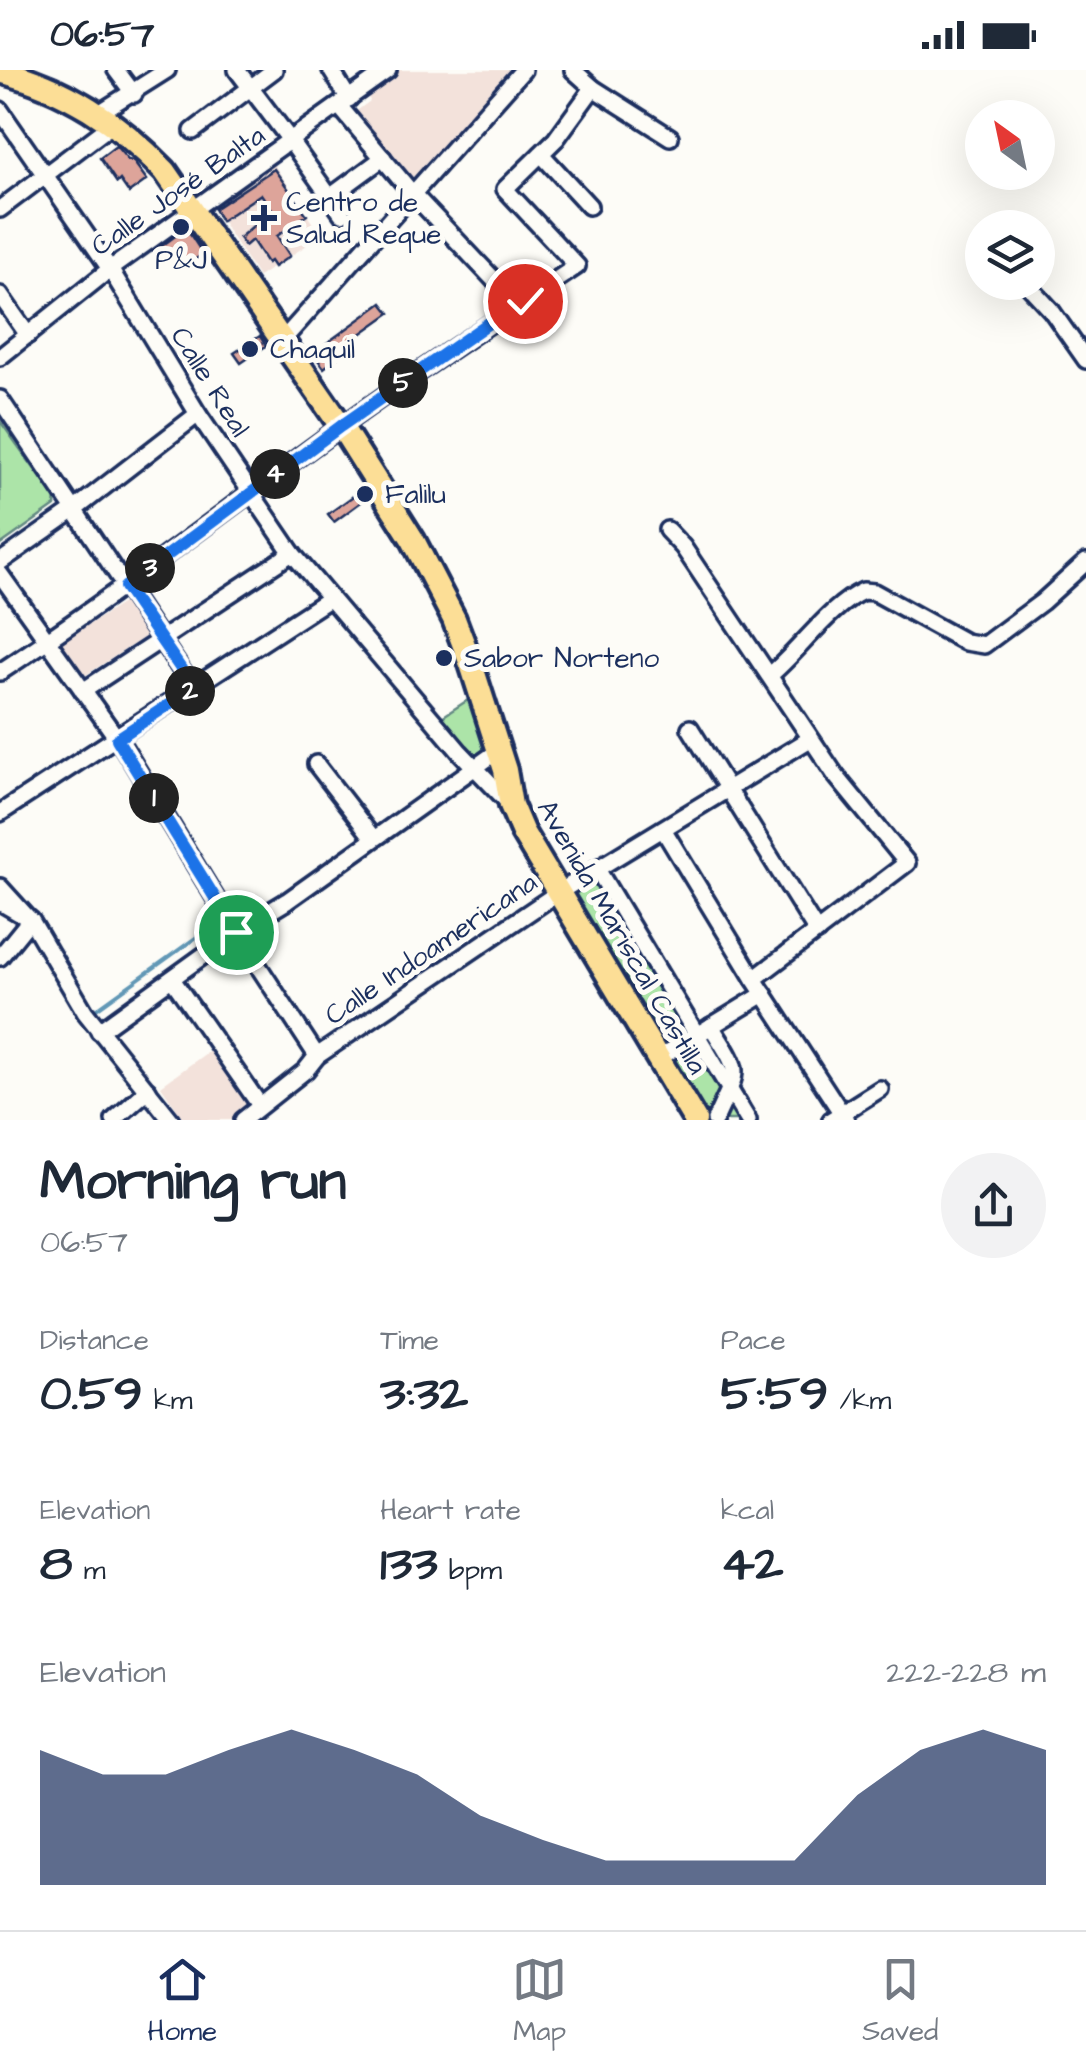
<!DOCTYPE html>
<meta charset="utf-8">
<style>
:root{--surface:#fff;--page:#f2f2f3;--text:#1f2937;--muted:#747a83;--line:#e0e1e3;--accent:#1b2f5e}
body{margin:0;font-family:"Architects Daughter",sans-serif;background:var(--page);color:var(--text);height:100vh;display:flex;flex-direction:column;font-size:38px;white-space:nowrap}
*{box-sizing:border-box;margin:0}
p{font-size:32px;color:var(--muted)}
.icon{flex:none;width:55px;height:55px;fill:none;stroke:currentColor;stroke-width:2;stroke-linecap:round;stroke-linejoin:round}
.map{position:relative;height:1050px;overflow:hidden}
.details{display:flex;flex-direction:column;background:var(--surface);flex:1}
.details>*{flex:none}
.needle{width:65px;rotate:327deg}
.fabs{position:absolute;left:965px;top:30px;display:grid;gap:20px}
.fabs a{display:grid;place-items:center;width:90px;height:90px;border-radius:50%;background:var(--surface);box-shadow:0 10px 40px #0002;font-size:50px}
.pin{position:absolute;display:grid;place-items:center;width:85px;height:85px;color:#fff;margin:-42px;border:5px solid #fff;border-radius:50%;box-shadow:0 2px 10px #0007}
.km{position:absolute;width:50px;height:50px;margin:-25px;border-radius:50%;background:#222;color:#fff;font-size:28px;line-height:50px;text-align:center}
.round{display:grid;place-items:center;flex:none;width:105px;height:105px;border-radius:52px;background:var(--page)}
.headline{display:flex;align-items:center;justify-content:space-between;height:170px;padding:0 40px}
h1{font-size:55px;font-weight:800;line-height:75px}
.figures{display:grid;grid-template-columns:repeat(3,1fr);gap:15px;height:170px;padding:10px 40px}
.figures div{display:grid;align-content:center}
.figures b{font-size:50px;font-weight:800}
.figures small{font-size:28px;font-weight:400}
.figures p{font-size:28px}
.chart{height:280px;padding:20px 40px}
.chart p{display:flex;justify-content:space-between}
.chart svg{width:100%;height:180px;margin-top:10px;fill:var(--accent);opacity:.7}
.status{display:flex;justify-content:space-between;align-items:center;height:70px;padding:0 50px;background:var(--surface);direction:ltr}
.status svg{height:28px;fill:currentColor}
.menu{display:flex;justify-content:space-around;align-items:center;height:140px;border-top:2px solid var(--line);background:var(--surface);font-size:28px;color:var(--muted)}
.menu a{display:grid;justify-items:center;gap:5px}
.menu .on{color:var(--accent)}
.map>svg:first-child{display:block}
</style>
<div class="status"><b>06:57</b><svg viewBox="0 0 49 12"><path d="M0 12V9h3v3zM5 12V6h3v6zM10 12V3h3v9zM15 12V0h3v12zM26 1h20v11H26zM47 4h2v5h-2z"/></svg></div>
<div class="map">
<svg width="1086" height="1050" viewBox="0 0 1086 1050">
<rect width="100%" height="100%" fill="#fdfcf7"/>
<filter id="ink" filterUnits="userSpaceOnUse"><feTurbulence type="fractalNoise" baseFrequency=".01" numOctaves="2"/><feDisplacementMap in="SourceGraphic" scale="20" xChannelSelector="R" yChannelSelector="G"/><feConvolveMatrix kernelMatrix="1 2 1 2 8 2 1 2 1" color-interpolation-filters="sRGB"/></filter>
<g filter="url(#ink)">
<g fill="#f3e2db">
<polygon points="400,0 510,0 412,110 408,109 354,43 370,31 367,24"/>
<polygon points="273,93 321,166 258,207 213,138"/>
<polygon points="126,531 148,565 81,608 60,573"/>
<polygon points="213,978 255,1035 236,1050 184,1050 161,1016"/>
</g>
<g fill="#ace4a8" stroke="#648a83" stroke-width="2.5">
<polygon points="0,351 56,429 55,436 0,475"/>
<polygon points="474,626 490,683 476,690 442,647"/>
<polygon points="595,809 742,1050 707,1050 571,824"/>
</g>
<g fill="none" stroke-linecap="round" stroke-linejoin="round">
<g stroke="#6298b6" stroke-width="4">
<polyline points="91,943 219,851"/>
<polyline points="94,966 137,1019"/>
<polyline points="147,1032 157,1044"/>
</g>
</g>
<g fill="#dda49a" stroke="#1b2f5e" stroke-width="2.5">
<polygon points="116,76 128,90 133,91 147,110 129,123 120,110 117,113 100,88"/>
<polygon points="274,99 307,145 277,166 290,186 274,197 270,191 267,193 252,170 245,176 239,168 272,140 261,124 221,151 214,139"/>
<polygon points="186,158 203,184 184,197 176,185 168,191 159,178"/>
<polygon points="382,233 390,243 345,275 348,279 324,298 313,283"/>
<polygon points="260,266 266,276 241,293 234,283"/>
<polygon points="363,419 368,427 334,452 328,444"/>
</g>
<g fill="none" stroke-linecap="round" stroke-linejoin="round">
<g stroke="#1b2f5e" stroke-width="22">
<g id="minor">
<polyline points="116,0 134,24"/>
<polyline points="237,0 287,66"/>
<polyline points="331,0 349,29"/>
<polyline points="573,0 593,18 670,67"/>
<polyline points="340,37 411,122 516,233"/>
<polyline points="0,40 110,199 198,344 292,483 460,682 511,735"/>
<polyline points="99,43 167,0"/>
<polyline points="193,61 274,0"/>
<polyline points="291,72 342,144"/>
<polyline points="541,84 589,136"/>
<polyline points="330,127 383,88"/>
<polyline points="0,139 114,53"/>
<polyline points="1025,212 1051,240 1086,290"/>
<polyline points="0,225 28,265"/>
<polyline points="282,271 523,0"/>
<polyline points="0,287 110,199 388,0"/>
<polyline points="0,329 194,619"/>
<polyline points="667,460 683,477 836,706 907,793 754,909"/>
<polyline points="0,492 74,440 198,344"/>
<polyline points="0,504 124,678 236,862 317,986"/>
<path d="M 0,602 C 117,525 226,439 339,358 C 417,301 498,249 577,196 L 505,119 L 556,69 L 593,18"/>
<path d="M 770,605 C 799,581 831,535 863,521 L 874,522 L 965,572 L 984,575 L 1042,532 L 1086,492"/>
<polyline points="83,621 292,483"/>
<polyline points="690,658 817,862"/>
<polyline points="316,694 373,768"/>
<polyline points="0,743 329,529"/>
<polyline points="663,759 754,909 846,1050"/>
<polyline points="597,799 748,1050"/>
<polyline points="0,817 30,850 0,887"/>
<polyline points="0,832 31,850 85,942 171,1050"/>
<polyline points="172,909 259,1034"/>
<path d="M 711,956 C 743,1007 739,996 715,1050"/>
<polyline points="99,961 236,862 287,831 498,681"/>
<polyline points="659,988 764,924"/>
<polyline points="114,1050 148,1020"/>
<polyline points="243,1050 306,1000 317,986 559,822 810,669"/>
<polyline points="831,1050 880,1019"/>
</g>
</g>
<g stroke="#1b2f5e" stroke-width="30">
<path id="highway" d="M 0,1 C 66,18 118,52 165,101 L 341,356 L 413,470 L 454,549 L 471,594 L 505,700 L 511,735 L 523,763 L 695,1050"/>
</g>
<use href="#minor" stroke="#fdfcf7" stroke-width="15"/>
<use href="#highway" stroke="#fcde96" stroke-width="22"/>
</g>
</g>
<g fill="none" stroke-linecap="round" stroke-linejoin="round" filter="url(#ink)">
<g stroke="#fff" stroke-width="20">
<polyline id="route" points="236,862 117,669 194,618 125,517 341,356 516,234 525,231"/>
</g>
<use href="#route" stroke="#1a73e8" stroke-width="12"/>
</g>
<g fill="#1b2f5e" stroke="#fdfcf7" stroke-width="4">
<path d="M259 133h10v10h10v10h-10v10h-10v-10h-10v-10h10z"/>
<circle cx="181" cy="157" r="10"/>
<circle cx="250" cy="279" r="10"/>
<circle cx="365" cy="424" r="10"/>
<circle cx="444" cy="588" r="10"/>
</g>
<g text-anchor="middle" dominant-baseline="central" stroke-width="10" stroke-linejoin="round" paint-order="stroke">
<g font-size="28" fill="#1b2f5e" stroke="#fdfcf7">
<text transform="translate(178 121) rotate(-35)">Calle José Balta</text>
<text transform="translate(210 312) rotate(58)">Calle Real</text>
<text transform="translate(622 867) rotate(60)">Avenida Mariscal Castilla</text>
<text transform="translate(431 879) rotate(-34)">Calle Indoamericana</text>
</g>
<g font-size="28" fill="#1b2f5e" stroke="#fdfcf7" text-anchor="start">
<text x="286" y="132">Centro de<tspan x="286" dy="32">Salud Reque</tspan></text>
<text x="181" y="190" text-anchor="middle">P&amp;J</text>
<text x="270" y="279">Chaquil</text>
<text x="385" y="424">Falilu</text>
<text x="464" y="588">Sabor Norteno</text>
</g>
</g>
</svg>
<div class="fabs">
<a><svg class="needle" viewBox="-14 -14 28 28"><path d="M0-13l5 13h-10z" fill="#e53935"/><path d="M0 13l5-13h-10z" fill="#747a83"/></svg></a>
<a><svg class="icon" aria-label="layers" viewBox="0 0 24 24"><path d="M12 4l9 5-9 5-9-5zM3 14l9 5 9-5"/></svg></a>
</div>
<div class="pin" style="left:236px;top:862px;background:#1e9e55"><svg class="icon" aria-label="arrive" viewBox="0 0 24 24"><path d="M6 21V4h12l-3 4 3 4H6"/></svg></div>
<div class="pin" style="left:525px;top:231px;background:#d93025"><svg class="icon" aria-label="check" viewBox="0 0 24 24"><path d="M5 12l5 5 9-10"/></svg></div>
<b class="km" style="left:154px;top:728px">1</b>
<b class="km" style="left:190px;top:621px">2</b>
<b class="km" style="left:150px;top:498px">3</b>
<b class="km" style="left:275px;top:404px">4</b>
<b class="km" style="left:403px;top:313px">5</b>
</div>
<section class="details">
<div class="headline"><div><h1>Morning run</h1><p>06:57</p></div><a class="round"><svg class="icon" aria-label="share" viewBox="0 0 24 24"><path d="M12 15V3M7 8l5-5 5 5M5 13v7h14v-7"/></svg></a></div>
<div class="figures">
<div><p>Distance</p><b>0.59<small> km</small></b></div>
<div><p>Time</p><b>3:32</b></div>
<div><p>Pace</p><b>5:59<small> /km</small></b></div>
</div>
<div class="figures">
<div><p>Elevation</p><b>8<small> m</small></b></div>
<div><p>Heart rate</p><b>133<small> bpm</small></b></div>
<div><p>kcal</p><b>42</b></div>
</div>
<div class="chart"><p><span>Elevation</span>222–228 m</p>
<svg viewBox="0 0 160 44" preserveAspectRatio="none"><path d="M0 44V11L10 17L20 17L30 11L40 6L50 11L60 17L70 27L80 33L90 38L100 38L110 38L120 38L130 22L140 11L150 6L160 11V44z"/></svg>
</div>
</section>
<nav class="menu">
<a class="on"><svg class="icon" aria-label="home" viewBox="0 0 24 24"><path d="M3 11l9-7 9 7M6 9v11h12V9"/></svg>Home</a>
<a><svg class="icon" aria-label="map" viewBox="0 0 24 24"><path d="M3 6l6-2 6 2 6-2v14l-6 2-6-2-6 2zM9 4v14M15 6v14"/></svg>Map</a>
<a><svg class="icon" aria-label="saved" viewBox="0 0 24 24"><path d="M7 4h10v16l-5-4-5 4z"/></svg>Saved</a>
</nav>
